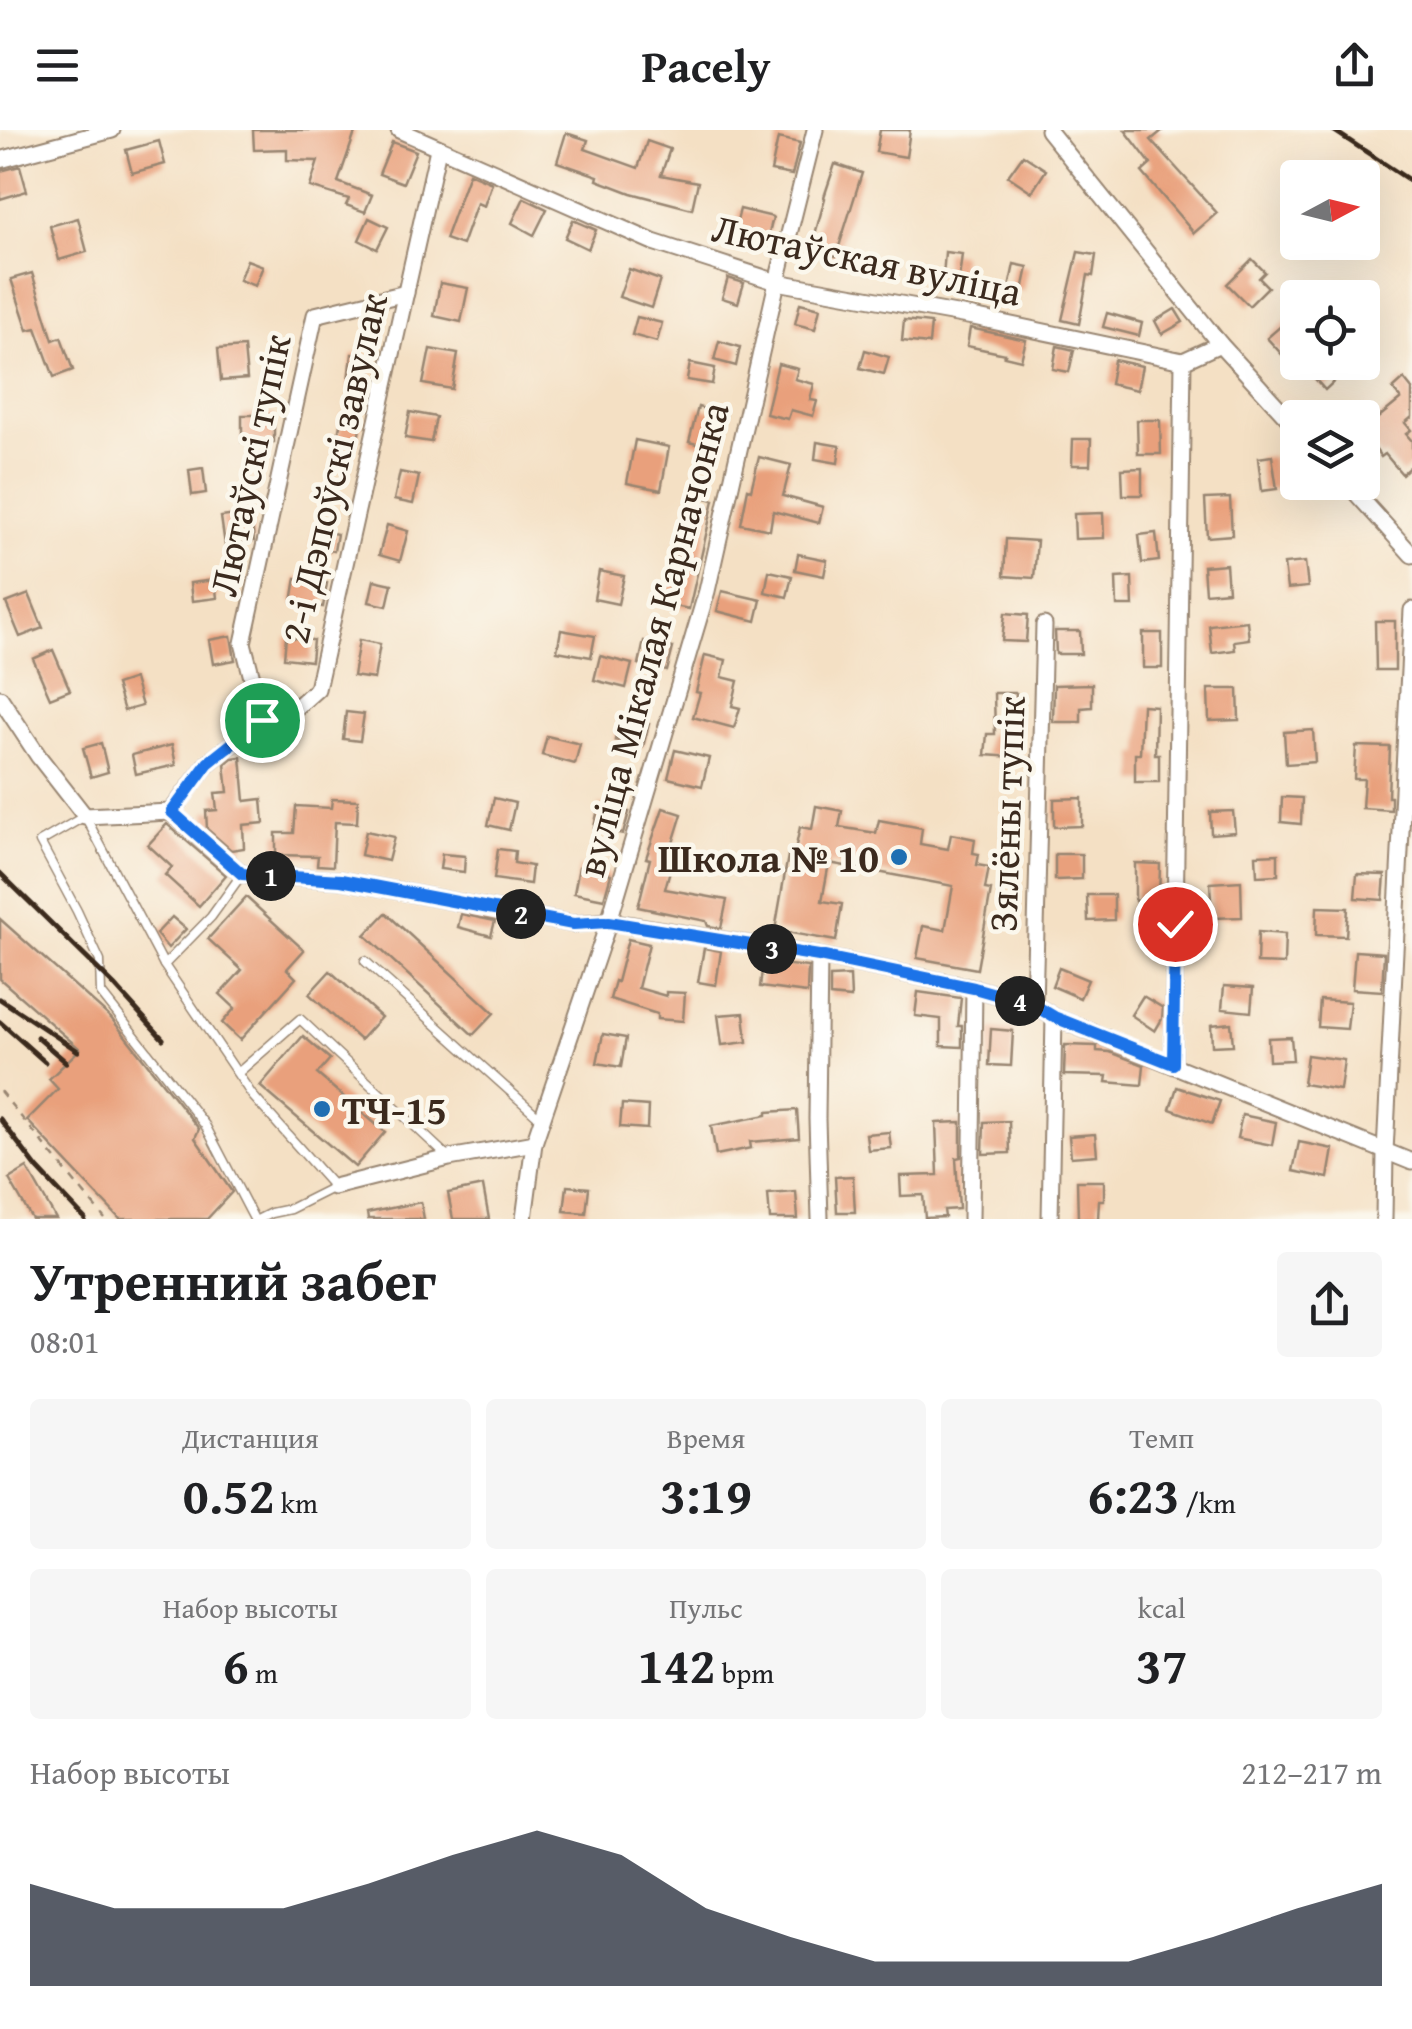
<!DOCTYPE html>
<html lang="ru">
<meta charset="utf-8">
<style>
:root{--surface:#fff;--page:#f6f6f6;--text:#202124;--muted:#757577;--accent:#111827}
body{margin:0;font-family:"Gentium Book Plus",serif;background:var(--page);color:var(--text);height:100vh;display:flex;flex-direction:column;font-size:38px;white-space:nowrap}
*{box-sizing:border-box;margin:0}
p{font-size:32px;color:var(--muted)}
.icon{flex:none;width:55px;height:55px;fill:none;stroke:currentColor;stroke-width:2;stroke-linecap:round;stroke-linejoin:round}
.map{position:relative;height:1089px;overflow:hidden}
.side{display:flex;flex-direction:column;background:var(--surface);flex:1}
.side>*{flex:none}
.needle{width:65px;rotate:83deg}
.controls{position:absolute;left:1280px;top:30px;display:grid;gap:20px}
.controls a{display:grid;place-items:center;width:100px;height:100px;border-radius:10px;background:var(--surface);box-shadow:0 10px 40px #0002;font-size:50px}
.pin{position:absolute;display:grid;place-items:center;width:85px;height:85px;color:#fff;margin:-42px;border:5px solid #fff;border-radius:50%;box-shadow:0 2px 10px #0007}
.km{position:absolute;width:50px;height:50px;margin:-25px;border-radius:50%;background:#222;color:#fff;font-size:28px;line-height:50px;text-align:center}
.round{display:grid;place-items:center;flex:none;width:105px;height:105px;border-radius:10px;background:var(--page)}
.headline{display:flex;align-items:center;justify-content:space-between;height:170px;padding:0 30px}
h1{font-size:55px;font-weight:600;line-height:75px}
.figures{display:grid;grid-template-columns:repeat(3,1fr);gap:15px;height:170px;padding:10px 30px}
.figures div{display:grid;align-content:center;border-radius:10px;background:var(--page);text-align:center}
.figures b{font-size:50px;font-weight:600}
.figures small{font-size:28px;font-weight:400}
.figures p{font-size:28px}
.chart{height:280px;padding:20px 30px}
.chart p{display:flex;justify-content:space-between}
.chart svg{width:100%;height:180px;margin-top:10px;fill:var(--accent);opacity:.7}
header{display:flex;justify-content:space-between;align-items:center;height:130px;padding:0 30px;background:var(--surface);font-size:45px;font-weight:600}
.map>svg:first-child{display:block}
</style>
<header><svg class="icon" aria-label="menu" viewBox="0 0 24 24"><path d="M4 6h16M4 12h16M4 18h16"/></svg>Pacely<svg class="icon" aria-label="share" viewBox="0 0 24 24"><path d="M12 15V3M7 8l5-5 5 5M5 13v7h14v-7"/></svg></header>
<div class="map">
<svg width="1412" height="1089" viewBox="0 0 1412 1089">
<rect width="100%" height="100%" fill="#fbf7ec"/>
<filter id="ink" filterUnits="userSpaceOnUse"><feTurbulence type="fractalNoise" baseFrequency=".01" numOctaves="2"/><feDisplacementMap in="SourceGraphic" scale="20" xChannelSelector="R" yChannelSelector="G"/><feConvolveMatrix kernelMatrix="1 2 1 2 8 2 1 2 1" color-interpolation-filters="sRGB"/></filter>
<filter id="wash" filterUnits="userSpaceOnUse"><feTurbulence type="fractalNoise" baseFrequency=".0048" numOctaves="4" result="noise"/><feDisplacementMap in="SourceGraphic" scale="40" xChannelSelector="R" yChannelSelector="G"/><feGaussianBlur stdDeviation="2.25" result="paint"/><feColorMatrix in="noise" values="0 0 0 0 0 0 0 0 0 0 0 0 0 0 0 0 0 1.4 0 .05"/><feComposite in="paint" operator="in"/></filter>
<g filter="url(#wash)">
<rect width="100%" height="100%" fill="#f4e0c4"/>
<g id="blocks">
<g fill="#e9a07b">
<polygon points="253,0 356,0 338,52 372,65 365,82 346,75 349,69 310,57 318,31 287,30 287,19 254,20"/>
<polygon points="880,0 910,0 906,27 876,22"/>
<polygon points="1125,0 1163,0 1151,10 1217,83 1194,103 1142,42 1151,34"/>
<polygon points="566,3 588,10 585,19 638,38 647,11 670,19 661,45 698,52 692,79 631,63 597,50 598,46 557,32"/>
<polygon points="778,8 800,13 792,45 771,41"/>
<polygon points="159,11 165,34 132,43 126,20"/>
<polygon points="392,12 416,21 403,53 379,44"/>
<polygon points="1023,25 1046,40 1032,62 1008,46"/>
<polygon points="835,34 862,43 836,126 811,119 825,68 824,67"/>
<polygon points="20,36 27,61 0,69 0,41"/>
<polygon points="469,43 492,53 484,76 477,73 462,115 445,109"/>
<polygon points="524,68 547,79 534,105 512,93"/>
<polygon points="740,79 773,87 767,111 734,103"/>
<polygon points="78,88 87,122 59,130 50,96"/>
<polygon points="369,88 388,97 377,119 359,110"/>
<polygon points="573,90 596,100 588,119 565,108"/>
<polygon points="945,122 962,124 959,149 943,147"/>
<polygon points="1078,122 1096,125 1093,146 1088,145 1079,194 1062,190"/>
<polygon points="1252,129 1265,142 1259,148 1268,157 1249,176 1227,154"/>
<polygon points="247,130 263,136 255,156 239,150"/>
<polygon points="1014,134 1028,137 1023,161 1009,158"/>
<polygon points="629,139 660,150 651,178 619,167"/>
<polygon points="32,143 53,210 61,207 73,240 54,247 36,198 28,200 11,149"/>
<polygon points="728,148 744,153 738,173 722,168"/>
<polygon points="440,153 468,158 461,192 434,186"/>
<polygon points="800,173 820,178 815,199 795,194"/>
<polygon points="1175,179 1183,192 1162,204 1155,191"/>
<polygon points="1298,181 1298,221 1287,230 1267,208"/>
<polygon points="1107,183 1142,193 1139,206 1103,197"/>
<polygon points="637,187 662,193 657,212 632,205"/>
<polygon points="904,190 931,193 929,214 902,211"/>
<polygon points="970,198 1026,210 1021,230 1004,226 1005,224 967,216"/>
<polygon points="719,211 740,217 736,236 714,230"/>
<polygon points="1057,216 1074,220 1069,242 1053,239"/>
<polygon points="244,217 247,249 221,251 218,219"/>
<polygon points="430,219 458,224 452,259 423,254"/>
<polygon points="865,220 889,227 884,244 860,238"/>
<polygon points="352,224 373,227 368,262 348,260"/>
<polygon points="1114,230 1142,236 1137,260 1110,254"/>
<polygon points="1300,232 1329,232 1341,245 1325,260"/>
<polygon points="690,233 715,238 712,254 687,250"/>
<polygon points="778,234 798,239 795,249 814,254 810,270 817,271 813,286 791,280 788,289 766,284"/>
<polygon points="1404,249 1412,259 1412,287 1405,293 1411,300 1406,304 1412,311 1412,335 1402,344 1385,324 1381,327 1362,301 1401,269 1393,259"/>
<polygon points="698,277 726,285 717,319 689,312"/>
<polygon points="410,282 436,287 431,312 405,308"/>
<polygon points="342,284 362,287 357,315 337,311"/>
<rect x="242" y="285" width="32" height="27"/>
<polygon points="1137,290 1160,290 1161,324 1138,324"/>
<polygon points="1073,309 1091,309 1090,335 1072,335"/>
<polygon points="635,310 669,317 661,360 627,353"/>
<polygon points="817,312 840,316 838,333 815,329"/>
<polygon points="1272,326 1277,359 1262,361 1258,328"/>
<polygon points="759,327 791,335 783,366 823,377 819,393 773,381 770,400 741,394 748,359 751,360"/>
<polygon points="203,338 206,363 192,365 189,340"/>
<polygon points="1142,338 1142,365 1123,365 1122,339"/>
<polygon points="400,342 419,346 413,374 394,370"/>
<polygon points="691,364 714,370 689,479 665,474"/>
<polygon points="1230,368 1232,405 1207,407 1205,369"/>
<polygon points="251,383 254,411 225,415 221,387"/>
<polygon points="1103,383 1104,408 1075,409 1074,384"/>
<polygon points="387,395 408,401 400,431 379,425"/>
<polygon points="314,399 337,404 334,421 310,416"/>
<polygon points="1156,403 1159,431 1142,433 1139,405"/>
<polygon points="1006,409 1037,411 1034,448 1004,446"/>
<polygon points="798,424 827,430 824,446 795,440"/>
<polygon points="1305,432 1308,457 1287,459 1284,434"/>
<polygon points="1226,434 1228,461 1205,463 1203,436"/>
<polygon points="599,441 624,446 618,474 594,469"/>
<polygon points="769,441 792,446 787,467 765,462"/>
<polygon points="1132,447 1133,476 1117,476 1116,448"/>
<polygon points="296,448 327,453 323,477 292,472"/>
<polygon points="215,450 217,468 192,471 190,453"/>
<polygon points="374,450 392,454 387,476 369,472"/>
<polygon points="722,461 761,470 756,491 717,481"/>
<polygon points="29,464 43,498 20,507 6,473"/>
<polygon points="1005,483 1028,485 1026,512 1002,511"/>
<polygon points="1247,491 1249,509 1234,511 1235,520 1212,523 1209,495"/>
<polygon points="1375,491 1395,491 1395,540 1376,540"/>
<polygon points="561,500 595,506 591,527 557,521"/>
<polygon points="1055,501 1080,501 1081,524 1056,524"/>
<rect x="1143" y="503" width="19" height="35"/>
<polygon points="231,506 235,530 213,534 209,510"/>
<polygon points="286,507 313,510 311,531 284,528"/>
<polygon points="359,510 380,514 374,549 353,546"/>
<polygon points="644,511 673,518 667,541 639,534"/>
<polygon points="53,520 70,560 50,568 33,529"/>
<polygon points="705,525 726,530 722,547 738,551 732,576 740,578 734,598 693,587 700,563 696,562"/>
<polygon points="600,526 632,534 626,558 594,550"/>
<polygon points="134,549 142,576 124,581 116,555"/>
<polygon points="1092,554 1092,577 1081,578 1081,592 1053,592 1054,555"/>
<polygon points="1208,559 1238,559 1239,590 1209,591"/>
<polygon points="994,563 1016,563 1014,627 985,625 987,604 995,604"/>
<polygon points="1142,575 1156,576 1155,624 1159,624 1159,652 1135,652 1135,624 1140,624"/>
<polygon points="346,582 364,584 360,611 343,609"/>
<polygon points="620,587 649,594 643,617 615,610"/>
<polygon points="1313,600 1315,632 1286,634 1284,602"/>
<polygon points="547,606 580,614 575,634 542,625"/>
<polygon points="101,613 108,642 91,647 83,618"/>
<polygon points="172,615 176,635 136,644 132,625"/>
<polygon points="1356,616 1390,617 1388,667 1391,667 1391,680 1362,678 1364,649 1354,649"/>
<polygon points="675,620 709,628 702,656 668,648"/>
<polygon points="241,627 245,671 262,669 264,693 243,695 244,718 231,720 207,699 206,681 217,680 215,663 228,662 225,634 232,628"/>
<polygon points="1282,667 1302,668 1301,694 1281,692"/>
<polygon points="494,668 515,673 509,700 488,695"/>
<polygon points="1082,668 1082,696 1054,697 1054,669"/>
<polygon points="332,669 358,670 357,693 335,692 333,736 317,735 318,726 276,725 276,703 294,703 296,676 331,678"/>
<polygon points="599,675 629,682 623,704 594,697"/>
<polygon points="816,676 842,681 839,697 876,703 879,690 922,698 920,714 948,719 951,704 975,709 973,723 979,724 977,735 989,737 985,759 991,760 977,839 917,828 923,796 945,800 953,756 829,733 822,771 842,774 836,811 775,800 789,720 795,721 800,697 812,699"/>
<polygon points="663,678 682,684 673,713 677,714 665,759 727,770 721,798 708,796 706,791 638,777 650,729 646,728"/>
<polygon points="1233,681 1235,702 1211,704 1210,682"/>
<polygon points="167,694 226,745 199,776 165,745 172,737 148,715"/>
<polygon points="366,701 394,707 388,731 361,725"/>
<polygon points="498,719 515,721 514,733 532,736 530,754 494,749"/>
<polygon points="442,724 465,726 464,742 440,739"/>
<polygon points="1055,724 1082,724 1082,749 1055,750"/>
<polygon points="1278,724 1278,745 1257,746 1256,725"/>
<polygon points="1135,733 1160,734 1159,771 1135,771"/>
<polygon points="579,737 611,744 604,769 574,763"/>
<polygon points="1357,744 1385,745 1383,770 1355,768"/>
<polygon points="1241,751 1242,787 1212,788 1210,753"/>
<polygon points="1087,765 1114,765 1114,790 1088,791"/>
<polygon points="246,767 304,820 287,839 296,848 240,910 222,893 235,878 220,864 242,840 208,809"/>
<polygon points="1317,777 1348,778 1346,806 1316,805"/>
<polygon points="386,783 494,883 473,905 365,805"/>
<polygon points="461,784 495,791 491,806 458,797"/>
<polygon points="172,787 186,799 168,818 156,804"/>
<polygon points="0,789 111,888 199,999 195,1008 232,1062 207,1089 120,1089 27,990 58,959 49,949 80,919 0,849"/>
<polygon points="1258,802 1285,804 1284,834 1257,833"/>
<polygon points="628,809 649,814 638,858 666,866 666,862 685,863 683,891 657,889 657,884 610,869 615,851 617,852"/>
<polygon points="704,818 721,821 716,855 698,852"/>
<polygon points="1355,821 1384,823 1382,861 1352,859"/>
<polygon points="763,832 808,837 807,863 760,857"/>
<polygon points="1059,838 1088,850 1080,868 1052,856"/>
<polygon points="330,841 381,887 360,910 309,864"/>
<polygon points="850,846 851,868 830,866 830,847"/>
<polygon points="1224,856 1253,858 1251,882 1222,879"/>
<polygon points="918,862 961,868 958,896 962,896 962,917 941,916 941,889 915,886"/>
<polygon points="1143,866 1163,878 1162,889 1155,901 1131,885"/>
<polygon points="1320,870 1350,872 1347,899 1318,897"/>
<polygon points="744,883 747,912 722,915 718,885"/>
<polygon points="1231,893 1233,915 1212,916 1211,895"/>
<polygon points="991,899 1013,901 1011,936 989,935"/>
<polygon points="603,904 626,908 621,937 597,933"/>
<polygon points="303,906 330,929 317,944 385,1002 355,1037 260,956"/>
<polygon points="1291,907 1293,930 1269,931 1268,908"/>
<polygon points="1065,915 1097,916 1097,921 1110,922 1144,935 1142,955 1106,952 1107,946 1064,945"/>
<polygon points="1307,925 1344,930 1340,960 1303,954"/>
<polygon points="1177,957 1220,971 1212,994 1170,979"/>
<polygon points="622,974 648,976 647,999 620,997"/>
<polygon points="797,980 799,1008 750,1012 751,1018 716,1025 711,996 767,985 767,982"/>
<polygon points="1242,985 1276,992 1272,1015 1237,1008"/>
<polygon points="1009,991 1010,1023 983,1024 984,992"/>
<polygon points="961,992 961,1027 956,1028 959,1079 944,1080 945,1087 925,1088 923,1065 901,1066 900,1046 938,1045 936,993"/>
<polygon points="889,1002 891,1018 868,1020 866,1004"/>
<polygon points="1095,1004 1097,1025 1071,1027 1069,1006"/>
<polygon points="1299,1012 1333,1019 1328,1048 1293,1041"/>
<polygon points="27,1038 56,1089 32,1089 9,1049"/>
<polygon points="853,1046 855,1082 837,1082 835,1047"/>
<polygon points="1077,1051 1104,1051 1104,1070 1099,1070 1098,1089 1078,1089"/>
<polygon points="483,1056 489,1089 453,1089 448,1063"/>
<polygon points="567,1056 589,1058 586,1083 564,1081"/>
<polygon points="796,1062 798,1089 770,1089 768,1064"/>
<polygon points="421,1072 424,1089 368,1089 367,1083"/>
</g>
</g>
</g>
<g filter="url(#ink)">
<use href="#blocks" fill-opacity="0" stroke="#988571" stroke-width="2.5"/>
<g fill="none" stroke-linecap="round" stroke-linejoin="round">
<g stroke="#988571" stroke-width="11">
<g id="lane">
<polyline points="242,744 211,787 164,835 252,965 334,1057 290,1079 271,1083 259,1089"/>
<polyline points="365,831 541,989"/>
<polyline points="164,835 85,686 40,712 77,781 100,831 101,863 205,995 254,1089"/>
<polyline points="238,943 300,889 449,1028"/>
</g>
</g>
<g stroke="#988571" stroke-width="19">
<g id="street">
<polyline points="399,0 653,112 777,152 973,187 1183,231 1220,214"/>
<polyline points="1048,0 1220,214 1298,299"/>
<polyline points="0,30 112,0"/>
<polyline points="1346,352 1412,425"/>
<polyline points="0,568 39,627 85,686 171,682 208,633 263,590 298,576 317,559 438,19"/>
<polyline points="263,590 243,513 315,185 406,163"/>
<polyline points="171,682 242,744 341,750 573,794 609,791 819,826 974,858 1034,875 1054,887 1412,1032"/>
<polyline points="819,826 817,989 820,1089"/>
<polyline points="1034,875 1044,495"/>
<polyline points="1173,935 1183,231"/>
<polyline points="334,1057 449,1028 534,1013"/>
<polyline points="524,1089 534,1013 609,791 707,461 777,152 815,0"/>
<polyline points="971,1089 974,858"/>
<polyline points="1050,1089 1054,887"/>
<polyline points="1384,1089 1385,1022 1412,480"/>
</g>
</g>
<polyline stroke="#988571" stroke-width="2.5" stroke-dasharray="8 8" stroke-linecap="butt" points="0,961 105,1089"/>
<use href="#lane" stroke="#fff" stroke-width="8"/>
<use href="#street" stroke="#fff" stroke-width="15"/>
<g stroke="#3b2a1e" stroke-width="5">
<polyline points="1333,0 1412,52"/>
<polyline points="0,743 114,855 163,909"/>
<polyline points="0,869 78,921"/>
<polyline points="0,892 45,932"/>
<polyline points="37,907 66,932"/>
<polyline points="0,989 37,1038 85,1089"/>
</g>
</g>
</g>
<g fill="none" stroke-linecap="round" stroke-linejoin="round" filter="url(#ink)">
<g stroke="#fff" stroke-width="20">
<polyline id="route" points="262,590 208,633 172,682 242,744 341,750 573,794 609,792 819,826 974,858 1034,875 1054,887 1173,934 1175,794"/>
</g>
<use href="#route" stroke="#1a73e8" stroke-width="12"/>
</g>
<g fill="#1f6fb2" stroke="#fbf7ec" stroke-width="4">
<circle cx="899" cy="727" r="10"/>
<circle cx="322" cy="979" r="10"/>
</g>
<g text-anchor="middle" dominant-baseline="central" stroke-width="9" stroke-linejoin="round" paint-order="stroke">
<g font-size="40" fill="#3b2a1e" stroke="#fbf7ec">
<text transform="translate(867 129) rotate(12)">Лютаўская вуліца</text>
<text transform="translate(249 335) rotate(-78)">Лютаўскі тупік</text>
<text transform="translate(333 338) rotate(-77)">2-і Дэпоўскі завулак</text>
<text transform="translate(652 509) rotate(-75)">вуліца Мікалая Карначонка</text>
<text transform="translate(1006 684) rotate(-88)">Зялёны тупік</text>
</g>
<g font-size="40" font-weight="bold" fill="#3b2a1e" stroke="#fbf7ec" text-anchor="end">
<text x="879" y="727">Школа № 10</text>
<text x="342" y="979" text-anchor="start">ТЧ-15</text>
</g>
</g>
</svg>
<div class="controls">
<a><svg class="needle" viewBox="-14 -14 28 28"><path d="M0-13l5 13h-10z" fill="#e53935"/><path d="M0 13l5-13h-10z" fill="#757577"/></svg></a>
<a><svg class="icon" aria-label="locate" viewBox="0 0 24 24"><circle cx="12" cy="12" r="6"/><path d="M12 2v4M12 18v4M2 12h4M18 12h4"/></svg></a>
<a><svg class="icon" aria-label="layers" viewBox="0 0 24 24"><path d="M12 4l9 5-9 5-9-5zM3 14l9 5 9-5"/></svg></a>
</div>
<div class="pin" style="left:262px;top:590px;background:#1e9e55"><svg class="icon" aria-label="arrive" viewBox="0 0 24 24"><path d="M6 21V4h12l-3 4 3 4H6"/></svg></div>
<div class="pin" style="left:1175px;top:794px;background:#d93025"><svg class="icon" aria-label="check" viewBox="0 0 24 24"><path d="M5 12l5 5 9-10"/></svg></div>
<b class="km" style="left:271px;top:746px">1</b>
<b class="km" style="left:521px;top:784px">2</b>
<b class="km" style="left:772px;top:819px">3</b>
<b class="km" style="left:1020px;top:871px">4</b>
</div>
<section class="side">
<div class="headline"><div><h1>Утренний забег</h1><p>08:01</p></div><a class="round"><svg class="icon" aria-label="share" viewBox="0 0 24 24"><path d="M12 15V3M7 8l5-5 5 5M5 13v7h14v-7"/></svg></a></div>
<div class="figures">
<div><p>Дистанция</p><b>0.52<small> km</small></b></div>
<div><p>Время</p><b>3:19</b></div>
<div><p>Темп</p><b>6:23<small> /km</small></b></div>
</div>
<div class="figures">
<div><p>Набор высоты</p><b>6<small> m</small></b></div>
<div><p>Пульс</p><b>142<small> bpm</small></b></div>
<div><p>kcal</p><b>37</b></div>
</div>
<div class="chart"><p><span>Набор высоты</span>212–217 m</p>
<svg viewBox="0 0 160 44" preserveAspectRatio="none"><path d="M0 44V19L10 25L20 25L30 25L40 19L50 12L60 6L70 12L80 25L90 32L100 38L110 38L120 38L130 38L140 32L150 25L160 19V44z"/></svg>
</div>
</section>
